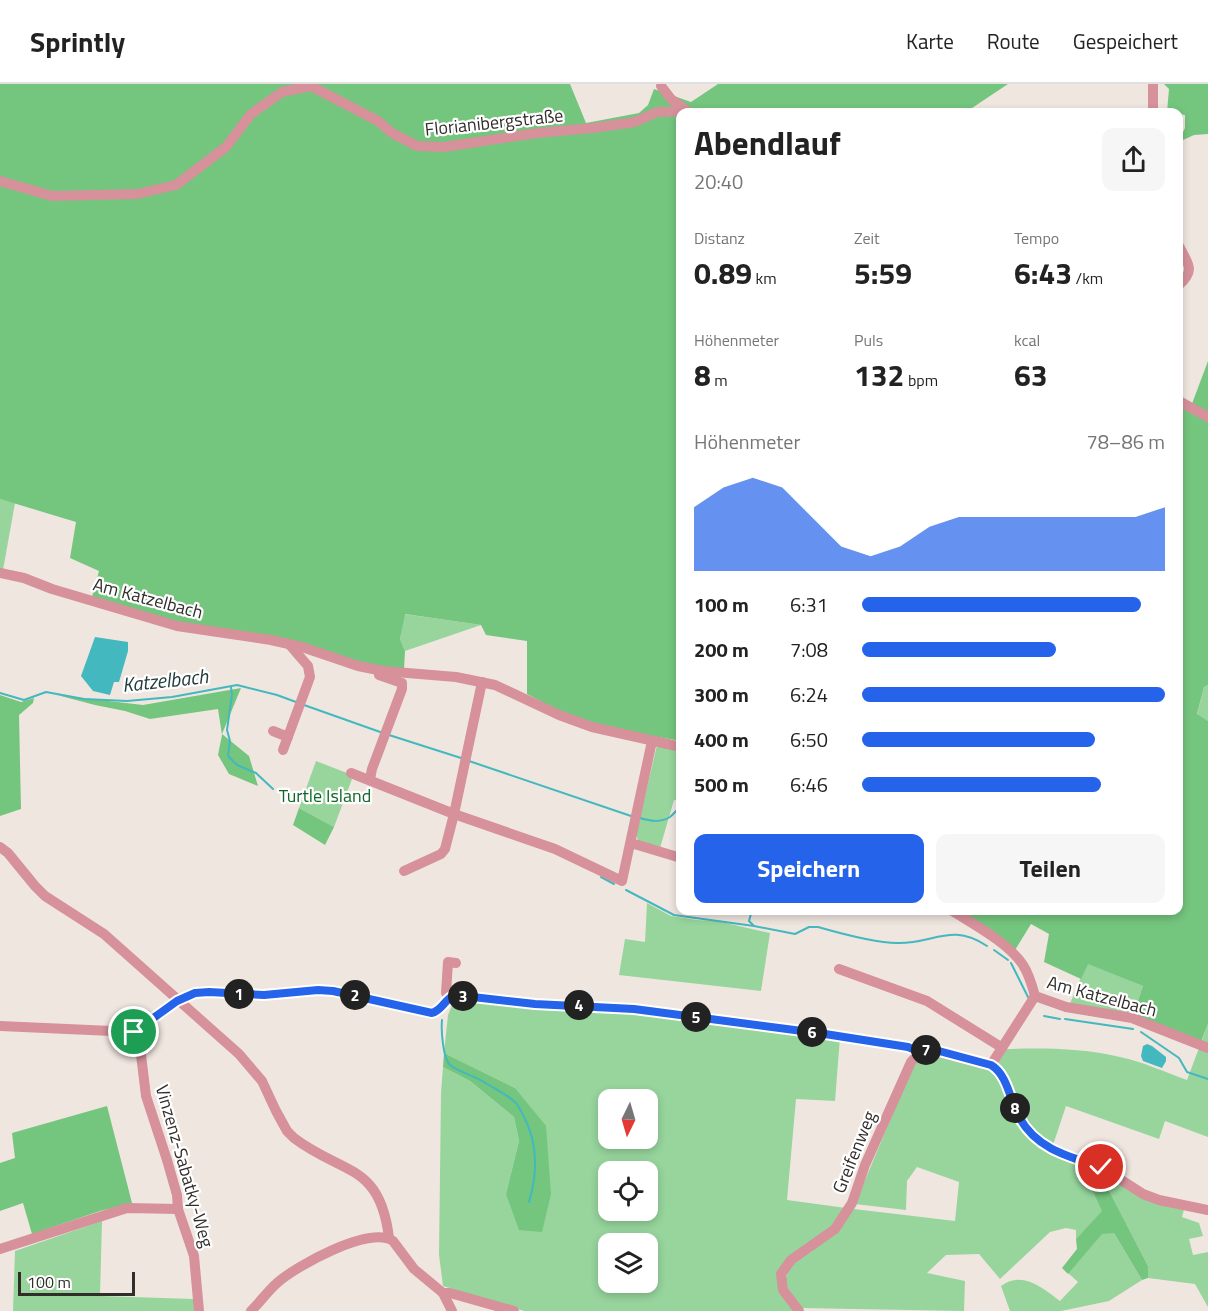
<!DOCTYPE html>
<html lang="de">
<meta charset="utf-8">
<style>
:root{--surface:#fff;--page:#f6f6f6;--text:#222;--muted:#767676;--line:#e0e0e0;--accent:#2563eb}
body{margin:0;font-family:"Titillium Web",sans-serif;background:var(--page);color:var(--text);height:100vh;display:flex;flex-direction:column;font-size:22px;white-space:nowrap}
*{box-sizing:border-box;margin:0}
p{font-size:20px;color:var(--muted)}
.icon{flex:none;width:33px;height:33px;fill:none;stroke:currentColor;stroke-width:2;stroke-linecap:round;stroke-linejoin:round}
.map{position:relative;flex:1;overflow:hidden}
.panel{position:absolute;left:676px;top:24px;width:507px;height:807px;display:flex;flex-direction:column;background:var(--surface);border-radius:12px;box-shadow:0 3px 9px #0003}
.panel>*{flex:none}
.needle{width:39px;rotate:185deg}
.controls{position:absolute;left:598px;top:1005px;display:grid;gap:12px}
.controls a{display:grid;place-items:center;width:60px;height:60px;border-radius:12px;background:var(--surface);box-shadow:0 3px 9px #0003;font-size:30px}
.scale{position:absolute;left:18px;bottom:15px;width:117px;box-sizing:border-box;padding-left:6px;border:3px solid #312d2b;border-top:0;font-size:16px;line-height:21px;white-space:nowrap;color:#312d2b;-webkit-text-stroke:4px #fff;paint-order:stroke}
.pin{position:absolute;display:grid;place-items:center;width:51px;height:51px;color:#fff;margin:-26px;border:3px solid #fff;border-radius:50%;box-shadow:0 2px 6px #0007}
.km{position:absolute;width:30px;height:30px;margin:-15px;border-radius:50%;background:#222;color:#fff;font-size:16px;line-height:30px;text-align:center}
.round{display:grid;place-items:center;flex:none;width:63px;height:63px;border-radius:12px;background:var(--page)}
.summary{display:flex;align-items:center;justify-content:space-between;height:102px;padding:0 18px}
h1{font-size:33px;font-weight:700;line-height:45px}
.figures{display:grid;grid-template-columns:repeat(3,1fr);gap:9px;height:102px;padding:6px 18px}
.figures div{display:grid;align-content:center}
.figures b{font-size:30px;font-weight:700}
.figures small{font-size:16px;font-weight:400}
.figures p{font-size:16px}
.chart{height:168px;padding:12px 18px}
.chart p{display:flex;justify-content:space-between}
.chart svg{width:100%;height:108px;margin-top:6px;fill:var(--accent);opacity:.7}
.cta{display:flex;gap:12px;margin-top:auto;padding:12px 18px}
.cta a{flex:1;height:69px;border-radius:12px;background:var(--accent);color:#fff;font-size:24px;font-weight:700;line-height:69px;text-align:center}
.cta a+a{background:var(--page);color:var(--text)}
ul{padding:0 18px;list-style:none;font-size:20px}
li{display:grid;grid-template-columns:96px 72px 1fr;align-items:center;height:45px}
li i{height:15px;border-radius:8px;background:var(--accent)}
header{display:flex;align-items:center;gap:36px;box-sizing:border-box;height:84px;padding:0 30px;background:var(--surface);border-bottom:2px solid var(--line)}
header strong{font-size:28px}
nav{display:flex;gap:33px;margin-inline-start:auto;font-size:21px}
.map>svg:first-child{display:block}
</style>
<header>
<strong>Sprintly</strong>
<nav><a>Karte</a><a>Route</a><a>Gespeichert</a></nav>
</header>
<div class="map">
<svg width="1208" height="1227" viewBox="0 0 1208 1227">
<rect width="100%" height="100%" fill="#f0e6e0"/>
<g fill="#97d59d" fill-rule="evenodd">
<polygon points="0,415 15,419 3,486 0,486"/>
<polygon points="404,530 481,541 405,567 400,555"/>
<polygon points="1208,601 1208,637 1197,631 1204,603"/>
<polygon points="657,661 681,665 681,717 674,716 660,764 639,759 636,751"/>
<polygon points="316,677 347,689 352,695 334,743 299,724"/>
<polygon points="647,819 671,832 697,836 717,837 770,849 761,907 619,891 625,855 645,858"/>
<polygon points="1087,879 1143,902 1132,934 1069,922"/>
<path d="M 456,912 L 590,924 L 840,953 L 835,1017 L 796,1015 L 787,1116 L 846,1124 L 831,1143 L 779,1185 L 796,1227 L 524,1227 L 443,1202 L 439,1171 L 441,1009 L 443,983 L 470,997 L 514,1033 L 519,1057 L 506,1110 L 542,1147 L 515,1004 L 444,969 L 448,931 ZM 609,1016 L 648,1016 L 648,1054 L 609,1054 ZM 609,1088 L 648,1088 L 648,1126 L 609,1126 ZM 609,1160 L 648,1160 L 648,1198 L 609,1198 Z"/>
<path d="M 1208,940 L 1208,1053 L 1165,1037 L 1159,1055 L 1066,1022 L 1052,1064 L 1026,1040 L 995,979 L 1004,965 C 1043,964 1083,964 1120,973 C 1143,978 1165,988 1187,996 Z"/>
<path d="M 929,968 L 992,984 L 1003,998 L 1021,1042 L 1141,1112 L 1185,1122 L 1182,1133 L 1199,1139 L 1203,1152 L 1189,1155 L 1193,1171 L 1208,1168 L 1208,1223 L 1195,1200 L 1148,1194 L 1148,1182 L 1102,1093 L 1094,1092 L 1089,1099 L 1103,1127 L 1076,1155 L 1076,1146 L 1066,1144 L 1050,1148 L 1000,1195 L 979,1170 L 946,1171 L 927,1189 L 965,1197 L 964,1227 L 800,1224 C 788,1208 779,1199 792,1181 L 854,1125 L 955,1137 L 959,1098 L 917,1083 L 907,1097 L 906,1126 L 855,1120 L 915,977 Z"/>
<polygon points="102,1137 100,1212 194,1215 195,1227 13,1227 15,1167"/>
<path d="M 1102,1149 L 1114,1149 L 1142,1196 L 1109,1217 L 1061,1227 L 1010,1227 L 1001,1202 C 1022,1186 1043,1204 1060,1217 L 1078,1198 L 1068,1189 Z"/>
</g>
<g fill="#74c57e">
<polygon points="0,0 570,0 586,39 639,29 648,21 654,5 691,18 718,0 1008,0 966,28 681,28 681,657 612,645 565,630 527,610 527,557 486,551 481,541 405,530 400,555 405,567 404,586 374,582 168,537 92,513 99,487 70,474 76,438 0,415"/>
<polygon points="1164,0 1208,0 1208,50 1194,51 1183,56 1181,52 1185,44 1185,31 1167,28 1169,5"/>
<polygon points="1208,277 1208,601 1204,603 1197,630 1208,637 1208,940 1200,960 1132,934 1143,902 1088,880 1081,895 1044,878 1049,850 1031,840 1015,866 956,827 1179,826 1179,321 1190,325"/>
<polygon points="241,604 222,650 249,672 258,702 229,690 218,671 222,651 218,625 150,635 125,627 95,621 57,611 143,621"/>
<polygon points="0,611 21,618 34,614 33,619 19,631 21,725 0,732"/>
<polygon points="299,724 334,743 325,761 293,741"/>
<polygon points="444,969 515,1004 546,1042 551,1110 542,1148 519,1146 506,1110 519,1057 514,1033 470,997 443,983"/>
<polygon points="107,1022 132,1119 100,1127 32,1150 23,1119 0,1127 0,1079 15,1074 12,1049"/>
<polygon points="1094,1092 1102,1093 1148,1182 1148,1194 1142,1196 1114,1149 1102,1150 1068,1190 1062,1184 1077,1165 1076,1155 1102,1127 1089,1099"/>
</g>
<g fill="#43b8be">
<polygon points="95,553 128,558 128,567 119,598 114,598 110,611 93,607 81,592"/>
<polygon points="1147,960 1152,962 1166,973 1166,977 1162,984 1143,977 1141,972 1143,962"/>
</g>
<g fill="none" stroke-linecap="round" stroke-linejoin="round">
<g stroke="#43b8be" stroke-width="2">
<polyline points="231,603 232,611 227,646 230,657 228,672 237,681 256,689 273,705"/>
<polyline points="0,609 24,616 46,608 84,615 127,617 172,613 237,601 277,611 296,618"/>
<polyline points="304,621 383,649"/>
<polyline points="389,651 461,674"/>
<polyline points="469,677 631,732"/>
<polyline points="286,714 294,719"/>
<path d="M 640,734 C 650,737 660,739 670,733 C 674,730 676,726 681,723"/>
<polyline points="601,793 614,800"/>
<polyline points="626,806 674,831 754,842"/>
<path d="M 752,826 L 749,837 L 754,842 L 795,850 L 809,843 L 818,843 C 839,849 875,859 897,859 C 934,860 951,838 987,862"/>
<polyline points="994,866 1008,876"/>
<polyline points="1011,879 1029,915"/>
<polyline points="1044,932 1060,935"/>
<polyline points="1065,935 1133,945"/>
<path d="M 442,936 C 441,946 443,975 450,981 C 457,987 474,992 484,998 C 493,1004 507,1010 515,1018 C 518,1020 520,1026 522,1029 C 538,1057 538,1088 529,1118"/>
<polyline points="1141,948 1179,974 1187,988 1208,995"/>
</g>
<g stroke="#d6919b" stroke-width="10">
<polyline points="1153,0 1153,28"/>
<polyline points="661,2 671,15 689,28"/>
<polyline points="0,97 52,112 137,110 176,101 226,63 251,30 282,8 311,2 378,37 392,49 417,62 444,63 537,49 593,44 635,38 657,28 686,27"/>
<path d="M 1179,162 C 1188,180 1196,186 1179,201"/>
<polyline points="1179,317 1208,333"/>
<polyline points="0,489 24,494 52,505 177,542 271,556 302,563 358,582 383,587 456,593 495,601 559,631 592,643 681,663"/>
<polyline points="482,598 454,730 555,765 622,797 652,657"/>
<polyline points="273,647 288,653"/>
<polyline points="283,666 310,593 308,582 289,560"/>
<polyline points="351,689 454,730 445,765 441,770 404,787"/>
<polyline points="370,695 372,685 402,605 402,599 379,591"/>
<polyline points="631,759 681,774"/>
<path d="M 0,763 L 8,769 L 35,802 L 45,812 L 104,850 L 239,970 L 262,997 L 276,1027 L 287,1047 L 294,1054 C 343,1091 380,1079 389,1154"/>
<path d="M 951,826 C 973,840 1009,859 1023,881 C 1029,890 1032,901 1035,912 L 1066,923 L 1132,934 L 1208,964"/>
<polyline points="839,885 927,917 1001,963"/>
<polyline points="450,912 446,909 448,878 456,879"/>
<path d="M 0,942 L 134,948 L 177,917 L 195,909 L 209,908 L 264,911 L 318,906 L 333,907 L 432,929 C 443,926 445,914 455,911 L 535,920 L 634,925 L 874,957 L 908,963 L 920,968"/>
<polyline points="138,946 146,1012 167,1076 177,1111 178,1125 194,1172 199,1227"/>
<polyline points="991,981 1035,912"/>
<polyline points="0,1165 127,1124 178,1125"/>
<polyline points="443,1209 450,1209 514,1227"/>
<path d="M 251,1227 C 260,1218 268,1207 277,1199 C 296,1182 370,1141 393,1157 L 414,1185 L 443,1209 L 452,1227"/>
<polyline points="799,1227 783,1206 781,1190 791,1176 835,1145 852,1119 865,1081 911,978 920,968 930,966 995,983 1005,997 1024,1041 1034,1053 1048,1063 1068,1073 1101,1083 1143,1110 1159,1116 1208,1126"/>
</g>
</g>
<g fill="none" stroke-linecap="round" stroke-linejoin="round">
<g stroke="#fff" stroke-width="12">
<path id="route" d="M 134,948 L 177,917 L 195,909 L 209,908 L 264,911 L 318,906 L 333,907 L 432,929 C 443,926 445,914 455,911 L 535,920 L 634,925 L 825,950 L 908,963 L 920,968 L 930,966 L 939,967 L 991,981 C 1008,991 1010,1017 1019,1033 C 1036,1065 1069,1073 1101,1083"/>
</g>
<use href="#route" stroke="#2563eb" stroke-width="8"/>
</g>
<g text-anchor="middle" dominant-baseline="central" stroke-width="4.5" stroke-linejoin="round" paint-order="stroke">
<g font-size="18" fill="#312d2b" stroke="#fff">
<text transform="translate(494 38) rotate(-6)">Florianibergstraße</text>
<text transform="translate(148 514) rotate(15)">Am Katzelbach</text>
<text transform="translate(1102 912) rotate(15)">Am Katzelbach</text>
<text transform="translate(854 1068) rotate(-68)">Greifenweg</text>
<text transform="translate(185 1082) rotate(74)">Vinzenz-Sabatky-Weg</text>
</g>
<g font-size="18" fill="#0e6726" stroke="#fff">
<text x="325" y="711">Turtle Island</text>
</g>
<g font-size="20" font-style="italic" fill="#223c3d" stroke="#fff">
<text transform="translate(165 596) rotate(-6)">Katzelbach</text>
</g>
</g>
</svg>
<div class="controls">
<a><svg class="needle" viewBox="-14 -14 28 28"><path d="M0-13l5 13h-10z" fill="#e53935"/><path d="M0 13l5-13h-10z" fill="#767676"/></svg></a>
<a><svg class="icon" aria-label="locate" viewBox="0 0 24 24"><circle cx="12" cy="12" r="6"/><path d="M12 2v4M12 18v4M2 12h4M18 12h4"/></svg></a>
<a><svg class="icon" aria-label="layers" viewBox="0 0 24 24"><path d="M12 4l9 5-9 5-9-5zM3 14l9 5 9-5"/></svg></a>
</div>
<div class="scale">100 m</div>
<div class="pin" style="left:134px;top:948px;background:#1e9e55"><svg class="icon" aria-label="arrive" viewBox="0 0 24 24"><path d="M6 21V4h12l-3 4 3 4H6"/></svg></div>
<div class="pin" style="left:1101px;top:1083px;background:#d93025"><svg class="icon" aria-label="check" viewBox="0 0 24 24"><path d="M5 12l5 5 9-10"/></svg></div>
<b class="km" style="left:239px;top:910px">1</b>
<b class="km" style="left:355px;top:911px">2</b>
<b class="km" style="left:463px;top:912px">3</b>
<b class="km" style="left:579px;top:921px">4</b>
<b class="km" style="left:696px;top:933px">5</b>
<b class="km" style="left:812px;top:948px">6</b>
<b class="km" style="left:926px;top:966px">7</b>
<b class="km" style="left:1015px;top:1024px">8</b>
<section class="panel">
<div class="summary"><div><h1>Abendlauf</h1><p>20:40</p></div><a class="round"><svg class="icon" aria-label="share" viewBox="0 0 24 24"><path d="M12 15V3M7 8l5-5 5 5M5 13v7h14v-7"/></svg></a></div>
<div class="figures">
<div><p>Distanz</p><b>0.89<small> km</small></b></div>
<div><p>Zeit</p><b>5:59</b></div>
<div><p>Tempo</p><b>6:43<small> /km</small></b></div>
</div>
<div class="figures">
<div><p>Höhenmeter</p><b>8<small> m</small></b></div>
<div><p>Puls</p><b>132<small> bpm</small></b></div>
<div><p>kcal</p><b>63</b></div>
</div>
<div class="chart"><p><span>Höhenmeter</span>78–86 m</p>
<svg viewBox="0 0 160 44" preserveAspectRatio="none"><path d="M0 44V18L10 10L20 6L30 10L40 22L50 34L60 38L70 34L80 26L90 22L100 22L110 22L120 22L130 22L140 22L150 22L160 18V44z"/></svg>
</div>
<ul>
<li><b>100 m</b>6:31<i style="width:92%"></i></li>
<li><b>200 m</b>7:08<i style="width:64%"></i></li>
<li><b>300 m</b>6:24<i style="width:100%"></i></li>
<li><b>400 m</b>6:50<i style="width:77%"></i></li>
<li><b>500 m</b>6:46<i style="width:79%"></i></li>
</ul>
<div class="cta"><a>Speichern</a><a>Teilen</a></div>
</section>
</div>
